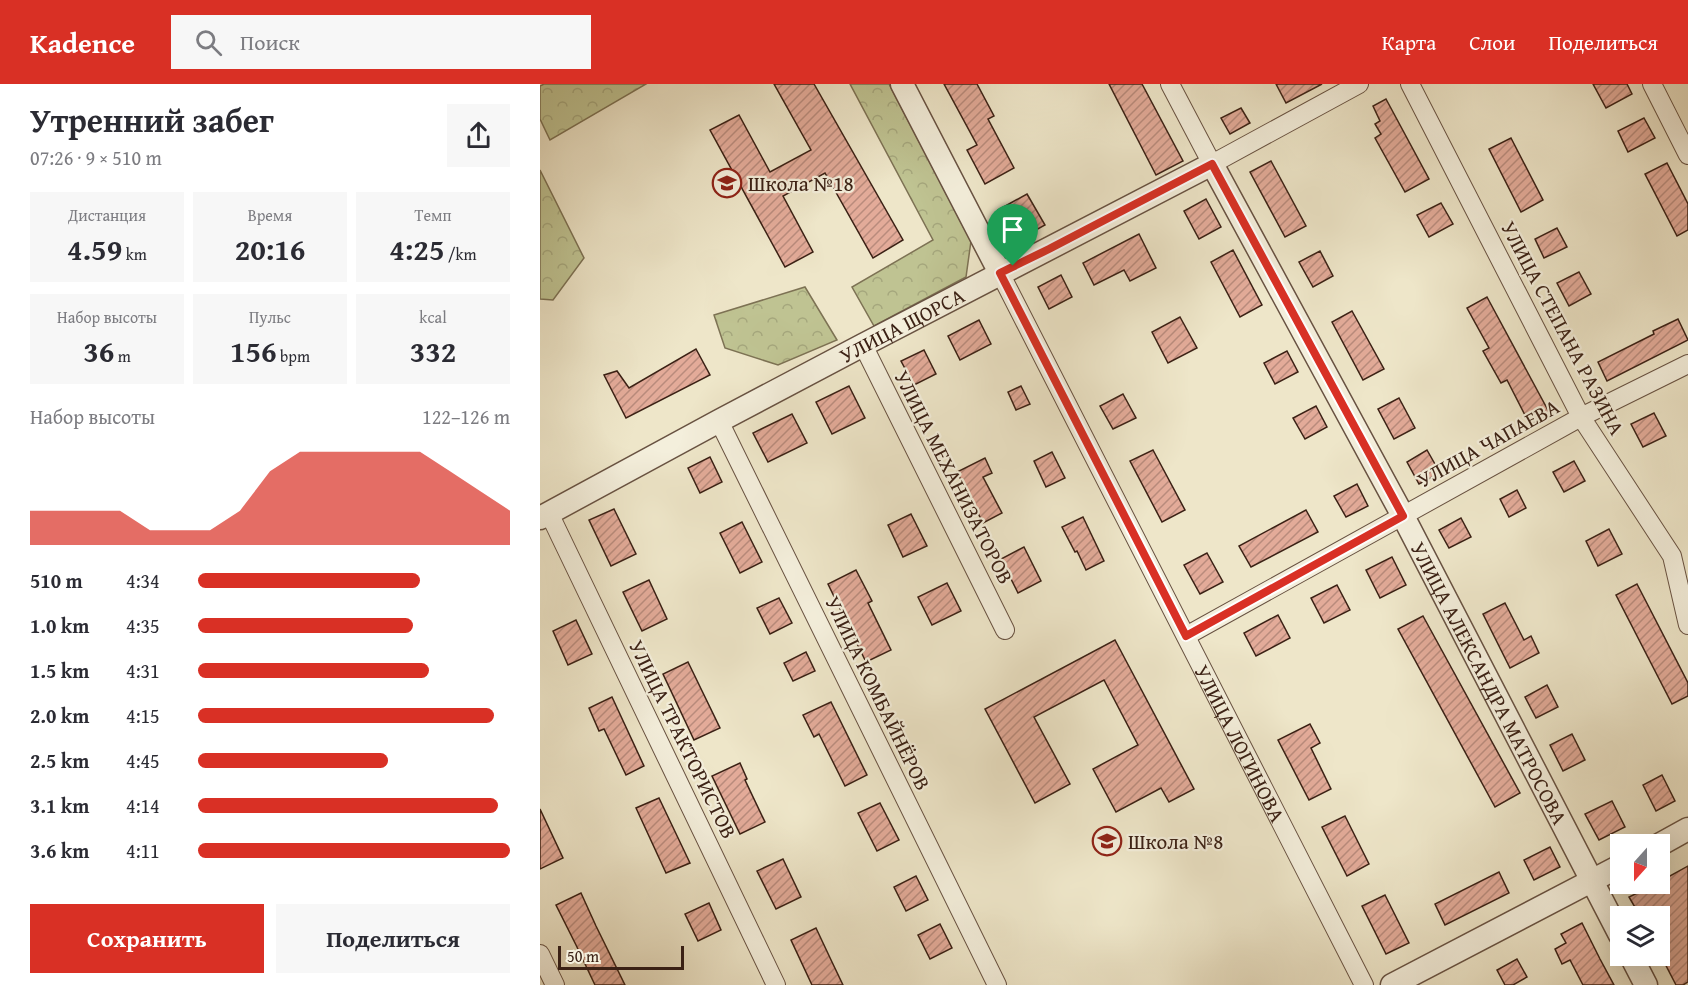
<!DOCTYPE html>
<html lang="ru">
<meta charset="utf-8">
<style>
:root{--surface:#fff;--page:#f7f7f7;--text:#2b2b33;--muted:#7c7c81;--accent:#d93025}
body{margin:0;font-family:"Gentium Book Plus",serif;background:var(--page);color:var(--text);height:100vh;display:flex;flex-direction:column;font-size:22px;white-space:nowrap}
*{box-sizing:border-box;margin:0}
p{font-size:20px;color:var(--muted)}
.icon{flex:none;width:33px;height:33px;fill:none;stroke:currentColor;stroke-width:2;stroke-linecap:round;stroke-linejoin:round}
.map{position:relative;flex:1;overflow:hidden}
.sheet{display:flex;flex-direction:column;background:var(--surface);width:540px}
.sheet>*{flex:none}
.needle{width:39px;rotate:201deg}
.fabs{position:absolute;left:1070px;top:750px;display:grid;gap:12px}
.fabs a{display:grid;place-items:center;width:60px;height:60px;border-radius:0px;background:var(--surface);box-shadow:0 6px 24px #0002;font-size:30px}
.scale{position:absolute;left:18px;bottom:15px;width:126px;box-sizing:border-box;padding-left:6px;border:3px solid #3b2115;border-top:0;font-size:16px;line-height:21px;white-space:nowrap;color:#3b2115;-webkit-text-stroke:4px #f4efdc;paint-order:stroke}
.pin{position:absolute;display:grid;place-items:center;width:51px;height:51px;color:#fff;margin:-62px -26px;border-radius:50% 50% 50% 0;rotate:-45deg;box-shadow:0 0 6px #0007}
.pin .icon{rotate:45deg}
.round{display:grid;place-items:center;flex:none;width:63px;height:63px;border-radius:0px;background:var(--page)}
.head{display:flex;align-items:center;justify-content:space-between;height:102px;padding:0 30px}
h1{font-size:33px;font-weight:700;line-height:45px}
.metrics{display:grid;grid-template-columns:repeat(3,1fr);gap:9px;height:102px;padding:6px 30px}
.metrics div{display:grid;align-content:center;border-radius:0px;background:var(--page);text-align:center}
.metrics b{font-size:30px;font-weight:700}
.metrics small{font-size:16px;font-weight:400}
.metrics p{font-size:16px}
.chart{height:168px;padding:12px 30px}
.chart p{display:flex;justify-content:space-between}
.chart svg{width:100%;height:108px;margin-top:6px;fill:var(--accent);opacity:.7}
.cta{display:flex;gap:12px;margin-top:auto;padding:12px 30px}
.cta a{flex:1;height:69px;border-radius:0px;background:var(--accent);color:#fff;font-size:24px;font-weight:700;line-height:69px;text-align:center}
.cta a+a{background:var(--page);color:var(--text)}
ul{padding:0 30px;list-style:none;font-size:20px}
li{display:grid;grid-template-columns:96px 72px 1fr;align-items:center;height:45px}
li i{height:15px;border-radius:8px;background:var(--accent)}
header{display:flex;align-items:center;gap:36px;box-sizing:border-box;height:84px;padding:0 30px;background:var(--accent);color:#fff}
header strong{font-size:28px}
nav{display:flex;gap:33px;margin-inline-start:auto;font-size:21px}
.search{width:420px;height:54px;background:var(--page);display:flex;align-items:center;gap:15px;box-sizing:border-box;padding:0 21px;border-radius:0px;color:var(--muted);font-size:22px}
main{display:flex;flex:1;min-height:0}
.map>svg:first-child{display:block}
</style>
<header>
<strong>Kadence</strong>
<div class="search"><svg class="icon" aria-label="search" viewBox="0 0 24 24"><circle cx="10" cy="10" r="6"/><path d="M15 15l6 6"/></svg>Поиск</div>
<nav><a>Карта</a><a>Слои</a><a>Поделиться</a></nav>
</header>
<main>
<section class="sheet">
<div class="head"><div><h1>Утренний забег</h1><p>07:26 · 9 × 510 m</p></div><a class="round"><svg class="icon" aria-label="share" viewBox="0 0 24 24"><path d="M12 15V3M7 8l5-5 5 5M5 13v7h14v-7"/></svg></a></div>
<div class="metrics">
<div><p>Дистанция</p><b>4.59<small> km</small></b></div>
<div><p>Время</p><b>20:16</b></div>
<div><p>Темп</p><b>4:25<small> /km</small></b></div>
</div>
<div class="metrics">
<div><p>Набор высоты</p><b>36<small> m</small></b></div>
<div><p>Пульс</p><b>156<small> bpm</small></b></div>
<div><p>kcal</p><b>332</b></div>
</div>
<div class="chart"><p><span>Набор высоты</span>122–126 m</p>
<svg viewBox="0 0 160 44" preserveAspectRatio="none"><path d="M0 44V30L10 30L20 30L30 30L40 38L50 38L60 38L70 30L80 14L90 6L100 6L110 6L120 6L130 6L140 14L150 22L160 30V44z"/></svg>
</div>
<ul>
<li><b>510 m</b>4:34<i style="width:71%"></i></li>
<li><b>1.0 km</b>4:35<i style="width:69%"></i></li>
<li><b>1.5 km</b>4:31<i style="width:74%"></i></li>
<li><b>2.0 km</b>4:15<i style="width:95%"></i></li>
<li><b>2.5 km</b>4:45<i style="width:61%"></i></li>
<li><b>3.1 km</b>4:14<i style="width:96%"></i></li>
<li><b>3.6 km</b>4:11<i style="width:100%"></i></li>
</ul>
<div class="cta"><a>Сохранить</a><a>Поделиться</a></div>
</section>
<div class="map">
<svg width="1148" height="901" viewBox="0 0 1148 901">
<defs>
<pattern id="forest-crowns" width="20" height="18" patternUnits="userSpaceOnUse" patternTransform="scale(1.5)"><rect width="20" height="18" fill="#bfc392"/><path d="M2 6a3 3 0 1 1 6 0M12 15a3 3 0 1 1 6 0" fill="none" stroke="#a5a77d"/></pattern>
<pattern id="building-hatch" width="6" height="6" patternUnits="userSpaceOnUse" patternTransform="scale(1.5)"><rect width="6" height="6" fill="#e3ab99"/><path d="M-1 1l2-2M0 6l6-6M5 7l2-2" fill="none" stroke="#b98b7c"/></pattern>
</defs>
<rect width="100%" height="100%" fill="#eee6c9"/>
<filter id="stains"><feTurbulence type="fractalNoise" baseFrequency=".00333" numOctaves="4"/><feColorMatrix values="0 0 0 0 .2 0 0 0 0 .09 0 0 0 0 .02 0 0 0 .5 -.17"/></filter>
<radialGradient id="worn" r=".72"><stop offset=".6" stop-color="#630" stop-opacity="0"/><stop offset="1" stop-color="#630" stop-opacity=".3"/></radialGradient>
<g fill="url(#forest-crowns)" stroke="#7d7254" stroke-width="1.5">
<polygon points="4,0 106,0 10,56 0,35 0,2"/>
<polygon points="310,0 349,0 431,157 426,193 334,242 312,203 393,156"/>
<polygon points="0,86 44,174 13,216 0,215"/>
<polygon points="265,203 297,256 238,281 185,264 174,231"/>
</g>
<g fill="url(#building-hatch)" stroke="#3b2115" stroke-width="1.5">
<polygon points="234,0 274,0 363,156 333,174 285,89 243,112 273,168 245,183 170,46 199,31 230,88 271,66"/>
<polygon points="404,0 437,0 454,32 448,35 474,84 445,100 427,66 437,61"/>
<polygon points="569,0 602,0 643,77 616,91"/>
<polygon points="736,0 782,0 746,19"/>
<polygon points="1053,0 1087,0 1092,10 1066,24"/>
<polygon points="846,15 889,95 865,108 835,54 841,50 835,40 840,37 833,22"/>
<polygon points="701,24 710,39 690,50 681,34"/>
<polygon points="1104,34 1115,54 1088,68 1078,47"/>
<polygon points="971,54 1003,116 981,128 949,65"/>
<polygon points="731,77 766,142 745,153 710,88"/>
<polygon points="1127,79 1148,120 1148,146 1137,152 1105,90"/>
<polygon points="487,110 505,141 476,157 458,126"/>
<polygon points="666,115 681,143 659,155 644,127"/>
<polygon points="901,119 913,140 889,153 877,131"/>
<polygon points="1017,144 1027,163 1004,174 995,155"/>
<polygon points="599,150 616,184 590,197 584,186 554,201 543,179"/>
<polygon points="693,166 722,221 700,233 671,178"/>
<polygon points="780,167 793,192 773,203 759,178"/>
<polygon points="1039,188 1051,210 1029,222 1017,199"/>
<polygon points="521,191 532,213 509,225 498,203"/>
<polygon points="947,213 1010,330 990,341 967,296 961,299 943,267 949,264 927,224"/>
<polygon points="812,227 844,285 823,296 792,238"/>
<polygon points="640,233 657,264 628,279 612,248"/>
<polygon points="1138,235 1148,256 1067,297 1058,278 1114,250 1113,247"/>
<polygon points="439,236 451,260 420,276 408,252"/>
<polygon points="156,265 170,291 86,334 64,291 77,287 89,304"/>
<polygon points="384,266 396,290 374,301 361,277"/>
<polygon points="747,267 758,288 735,300 724,279"/>
<polygon points="309,302 325,334 292,350 276,318"/>
<polygon points="481,302 490,320 476,326 468,308"/>
<polygon points="583,310 596,334 573,345 560,322"/>
<polygon points="859,314 875,344 854,355 838,325"/>
<polygon points="776,322 787,343 765,355 753,334"/>
<polygon points="1114,329 1126,352 1103,363 1091,340"/>
<polygon points="252,330 267,359 228,378 213,349"/>
<polygon points="613,366 645,426 622,438 590,377"/>
<polygon points="887,366 900,389 879,400 867,378"/>
<polygon points="512,368 525,394 506,403 494,377"/>
<polygon points="170,373 182,398 160,409 148,384"/>
<polygon points="445,374 452,389 443,393 462,429 443,439 417,388"/>
<polygon points="1034,377 1045,397 1024,408 1013,388"/>
<polygon points="817,400 828,422 806,433 794,412"/>
<polygon points="977,406 986,424 969,433 960,415"/>
<polygon points="74,425 96,470 71,482 49,436"/>
<polygon points="766,426 778,448 711,483 699,462"/>
<polygon points="371,430 387,462 363,473 348,441"/>
<polygon points="543,433 564,477 546,486 537,467 535,468 522,443"/>
<polygon points="921,434 931,453 909,464 899,446"/>
<polygon points="202,438 222,478 200,489 180,449"/>
<polygon points="1069,445 1082,470 1058,482 1046,457"/>
<polygon points="484,463 501,497 478,509 461,475"/>
<polygon points="667,469 683,498 660,510 644,481"/>
<polygon points="852,473 866,501 840,514 826,486"/>
<polygon points="316,486 332,517 328,519 351,566 326,578 288,500"/>
<polygon points="109,496 127,535 102,547 83,508"/>
<polygon points="407,499 421,527 392,541 378,513"/>
<polygon points="1097,500 1148,599 1148,612 1132,620 1076,511"/>
<polygon points="797,501 810,526 784,539 771,514"/>
<polygon points="239,514 252,539 230,550 217,524"/>
<polygon points="965,519 984,556 991,552 999,569 970,584 943,530"/>
<polygon points="738,531 750,554 716,572 704,549"/>
<polygon points="883,532 980,709 955,723 858,545"/>
<polygon points="36,536 52,570 28,581 13,547"/>
<polygon points="575,556 654,705 629,718 621,704 576,728 553,685 598,661 564,596 494,633 530,700 495,719 445,625"/>
<polygon points="266,568 275,587 253,597 244,579"/>
<polygon points="148,578 180,644 154,656 123,590"/>
<polygon points="1007,601 1018,623 996,634 985,613"/>
<polygon points="72,613 104,682 86,691 64,645 59,647 49,624"/>
<polygon points="291,618 327,691 305,702 279,650 274,653 263,631"/>
<polygon points="770,640 780,659 771,664 791,705 769,716 738,656"/>
<polygon points="1032,650 1045,676 1023,687 1010,661"/>
<polygon points="200,679 207,695 205,696 225,738 200,750 172,692"/>
<polygon points="1122,691 1135,717 1116,727 1103,701"/>
<polygon points="119,714 150,779 126,789 96,724"/>
<polygon points="1072,717 1085,743 1059,756 1045,730"/>
<polygon points="340,719 359,756 337,767 318,729"/>
<polygon points="0,725 23,774 0,785"/>
<polygon points="805,732 829,780 807,792 782,743"/>
<polygon points="1010,763 1020,783 994,796 984,776"/>
<polygon points="243,775 261,813 236,825 217,787"/>
<polygon points="1148,782 1148,898 1143,901 1136,901 1119,868 1119,832 1100,832 1089,813 1116,800 1119,800 1119,798"/>
<polygon points="959,788 969,809 905,841 895,820"/>
<polygon points="376,792 388,816 366,827 354,803"/>
<polygon points="41,809 56,842 85,901 55,901 36,861 16,821"/>
<polygon points="845,811 869,859 846,870 822,822"/>
<polygon points="169,819 181,846 158,857 145,830"/>
<polygon points="1042,839 1060,875 1074,901 1043,901 1030,876 1022,880 1015,865 1026,859 1021,850"/>
<polygon points="400,840 412,864 390,875 378,851"/>
<polygon points="276,844 292,878 303,901 272,901 251,856"/>
<polygon points="977,875 987,893 973,901 965,901 957,886"/>
</g>
<g fill="none" stroke-linecap="round" stroke-linejoin="round">
<g stroke="#685242" stroke-width="20">
<g id="minor">
<polyline points="630,0 672,80 819,0"/>
<polyline points="870,0 1041,333 1132,472 1148,541"/>
<polyline points="1112,0 1148,71"/>
<path id="s1" d="M 460,189 L 824,901"/>
<polyline points="323,261 465,546"/>
<polyline points="179,337 457,901"/>
<polyline points="9,429 236,901"/>
<polyline points="646,552 1041,333 1148,280"/>
<polyline points="0,870 15,901"/>
</g>
</g>
<g stroke="#685242" stroke-width="25">
<g id="tertiary">
<polyline points="362,0 460,189"/>
<path id="s2" d="M 0,434 L 179,337 L 323,261 L 672,80 L 863,432 L 1080,851"/>
<polyline points="1119,761 1148,745"/>
<polyline points="1091,872 1106,901"/>
<polyline points="852,901 1080,782"/>
</g>
</g>
<use href="#minor" stroke="#f4efdc" stroke-width="18"/>
<use href="#tertiary" stroke="#f4efdc" stroke-width="22"/>
</g>
<g fill="none" stroke-linecap="round" stroke-linejoin="round">
<g stroke="#fff" stroke-width="12">
<polygon id="route" points="672,80 863,432 646,552 460,189 509,165"/>
</g>
<use href="#route" stroke="#d93025" stroke-width="8"/>
</g>
<defs>
<g id="school-ring" transform="scale(1.5)"><circle r="9.5" fill="#f4efdc" stroke="#8f2418" stroke-width="1.5"/><path d="M0-5L7-2L0 1L-7-2ZM-4 1L0 2.5L4 1V4Q0 6-4 4Z" fill="#8f2418"/></g>
</defs>
<g fill-rule="evenodd">
<use href="#school-ring" x="187" y="99"/>
<use href="#school-ring" x="567" y="757"/>
</g>
<g text-anchor="middle" dominant-baseline="central" stroke-width="4.5" stroke-linejoin="round" paint-order="stroke">
<g font-size="21" fill="#3b2115" stroke="#f4efdc" text-anchor="start">
<text x="208" y="99">Школа №18</text>
<text x="588" y="757">Школа №8</text>
</g>
<g font-size="21" fill="#3b2115" stroke="#f4efdc">
<text stroke="none"><textPath href="#s2" startOffset="410">УЛИЦА ЩОРСА</textPath></text>
<text transform="translate(1023 244) rotate(62)">УЛИЦА СТЕПАНА РАЗИНА</text>
<text transform="translate(948 359) rotate(-29)">УЛИЦА ЧАПАЕВА</text>
<text transform="translate(414 393) rotate(63)">УЛИЦА МЕХАНИЗАТОРОВ</text>
<text stroke="none"><textPath href="#s2" startOffset="1348">УЛИЦА АЛЕКСАНДРА МАТРОСОВА</textPath></text>
<text transform="translate(338 609) rotate(64)">УЛИЦА КОМБАЙНЁРОВ</text>
<text transform="translate(143 655) rotate(64)">УЛИЦА ТРАКТОРИСТОВ</text>
<text stroke="none"><textPath href="#s1" startOffset="528">УЛИЦА ЛОГИНОВА</textPath></text>
</g>
</g>
<rect width="100%" height="100%" filter="url(#stains)"/>
<rect width="100%" height="100%" fill="url(#worn)"/>
</svg>
<div class="fabs">
<a><svg class="needle" viewBox="-14 -14 28 28"><path d="M0-13l5 13h-10z" fill="#e53935"/><path d="M0 13l5-13h-10z" fill="#7c7c81"/></svg></a>
<a><svg class="icon" aria-label="layers" viewBox="0 0 24 24"><path d="M12 4l9 5-9 5-9-5zM3 14l9 5 9-5"/></svg></a>
</div>
<div class="scale">50 m</div>
<div class="pin" style="left:473px;top:182px;background:#1e9e55"><svg class="icon" aria-label="arrive" viewBox="0 0 24 24"><path d="M6 21V4h12l-3 4 3 4H6"/></svg></div>
</div>
</main>
